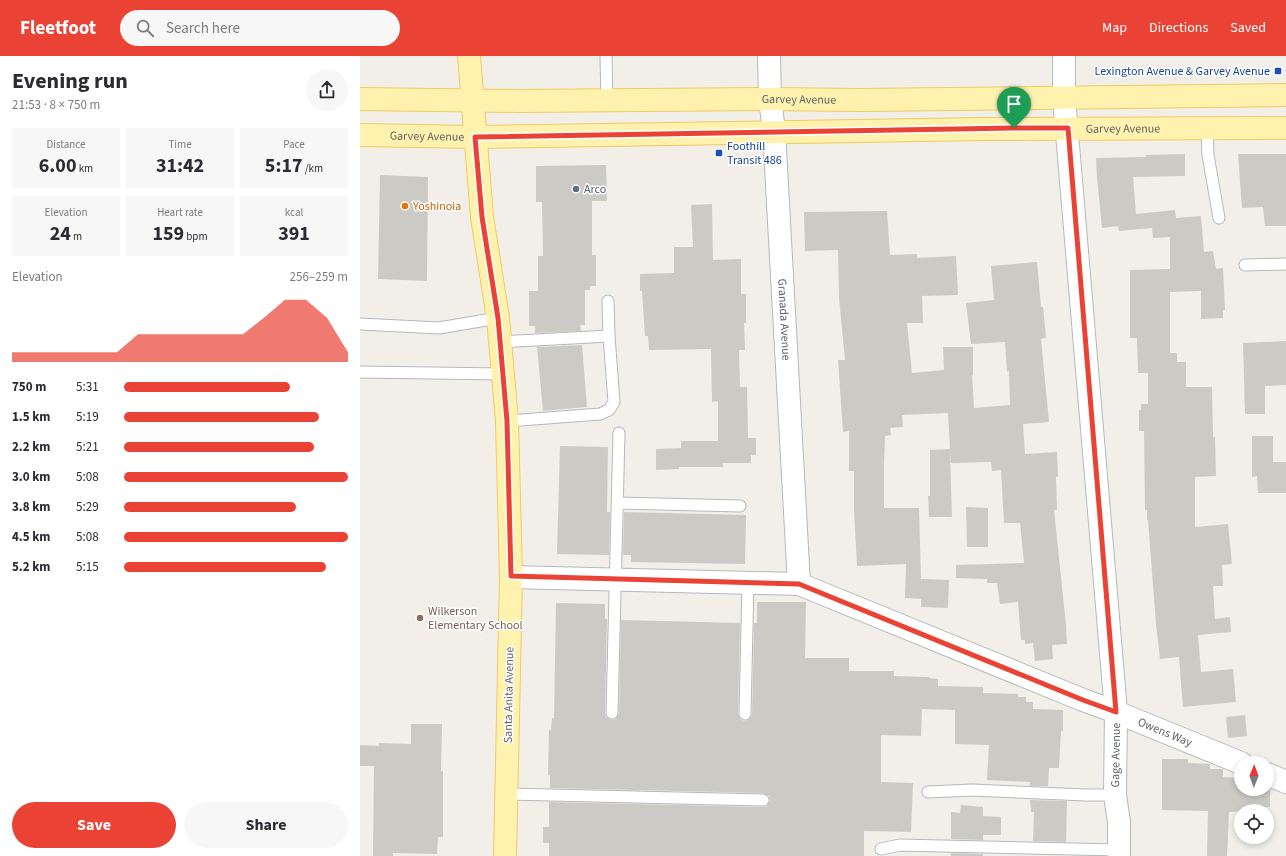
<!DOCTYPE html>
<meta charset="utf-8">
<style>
:root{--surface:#fff;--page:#f7f7f7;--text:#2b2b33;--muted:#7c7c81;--accent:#ea4335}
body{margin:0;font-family:"Source Sans 3",sans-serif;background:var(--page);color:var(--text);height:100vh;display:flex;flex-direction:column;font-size:15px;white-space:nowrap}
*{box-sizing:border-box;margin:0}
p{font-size:13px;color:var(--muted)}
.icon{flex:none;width:22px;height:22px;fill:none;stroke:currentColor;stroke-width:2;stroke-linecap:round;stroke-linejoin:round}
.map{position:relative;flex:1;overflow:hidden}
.drawer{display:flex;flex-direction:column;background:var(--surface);width:360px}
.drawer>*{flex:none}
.needle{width:26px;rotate:1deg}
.tools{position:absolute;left:874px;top:700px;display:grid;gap:8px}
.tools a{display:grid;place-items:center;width:40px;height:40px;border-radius:50%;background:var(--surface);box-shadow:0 2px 6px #0003;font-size:20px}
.pin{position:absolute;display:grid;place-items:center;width:34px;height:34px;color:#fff;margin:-41px -17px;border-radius:50% 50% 50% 0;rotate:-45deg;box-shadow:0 0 4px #0007}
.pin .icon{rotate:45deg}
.round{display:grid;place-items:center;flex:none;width:42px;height:42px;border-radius:21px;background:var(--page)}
.summary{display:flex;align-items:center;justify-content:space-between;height:68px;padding:0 12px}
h1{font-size:22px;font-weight:700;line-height:30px}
.figures{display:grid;grid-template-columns:repeat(3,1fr);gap:6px;height:68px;padding:4px 12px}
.figures div{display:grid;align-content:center;border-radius:0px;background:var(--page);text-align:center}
.figures b{font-size:20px;font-weight:700}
.figures small{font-size:11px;font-weight:400}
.figures p{font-size:11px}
.chart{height:112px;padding:8px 12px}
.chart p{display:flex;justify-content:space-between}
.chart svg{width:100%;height:72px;margin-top:4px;fill:var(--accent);opacity:.7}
.action{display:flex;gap:8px;margin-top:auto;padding:8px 12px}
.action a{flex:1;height:46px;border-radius:24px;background:var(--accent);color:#fff;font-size:16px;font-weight:700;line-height:46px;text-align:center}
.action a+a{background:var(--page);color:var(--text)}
ul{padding:0 12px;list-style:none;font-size:13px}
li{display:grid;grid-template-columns:64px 48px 1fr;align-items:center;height:30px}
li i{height:10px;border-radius:5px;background:var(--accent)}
header{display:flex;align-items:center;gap:24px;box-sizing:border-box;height:56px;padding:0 20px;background:var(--accent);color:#fff}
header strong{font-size:19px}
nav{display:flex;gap:22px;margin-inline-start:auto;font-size:14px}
.search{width:280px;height:36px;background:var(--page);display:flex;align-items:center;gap:10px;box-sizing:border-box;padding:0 14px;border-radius:22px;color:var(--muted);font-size:15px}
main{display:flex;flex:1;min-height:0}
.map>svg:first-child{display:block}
</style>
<header>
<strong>Fleetfoot</strong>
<div class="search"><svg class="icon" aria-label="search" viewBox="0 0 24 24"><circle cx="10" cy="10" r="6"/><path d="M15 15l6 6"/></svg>Search here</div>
<nav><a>Map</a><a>Directions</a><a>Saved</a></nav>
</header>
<main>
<section class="drawer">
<div class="summary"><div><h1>Evening run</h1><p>21:53 · 8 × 750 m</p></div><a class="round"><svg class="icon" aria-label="share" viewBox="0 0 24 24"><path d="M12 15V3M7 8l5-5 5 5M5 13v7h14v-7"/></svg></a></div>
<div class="figures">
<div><p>Distance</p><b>6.00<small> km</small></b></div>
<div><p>Time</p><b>31:42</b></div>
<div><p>Pace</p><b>5:17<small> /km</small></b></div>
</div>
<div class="figures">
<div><p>Elevation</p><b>24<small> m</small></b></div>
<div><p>Heart rate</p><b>159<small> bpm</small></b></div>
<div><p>kcal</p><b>391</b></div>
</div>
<div class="chart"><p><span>Elevation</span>256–259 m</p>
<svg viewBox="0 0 160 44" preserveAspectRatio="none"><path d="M0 44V38L10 38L20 38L30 38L40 38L50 38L60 27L70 27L80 27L90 27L100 27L110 27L120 17L130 6L140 6L150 17L160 38V44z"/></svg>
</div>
<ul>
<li><b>750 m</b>5:31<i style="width:74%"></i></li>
<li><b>1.5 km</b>5:19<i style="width:87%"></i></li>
<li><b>2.2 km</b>5:21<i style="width:85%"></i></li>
<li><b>3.0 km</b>5:08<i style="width:100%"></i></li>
<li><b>3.8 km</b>5:29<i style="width:77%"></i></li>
<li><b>4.5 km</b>5:08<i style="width:100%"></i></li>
<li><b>5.2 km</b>5:15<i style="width:90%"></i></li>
</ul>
<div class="action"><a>Save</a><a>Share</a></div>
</section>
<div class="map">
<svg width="926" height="800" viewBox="0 0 926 800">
<rect width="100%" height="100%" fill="#f1efe8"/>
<g fill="#cccac5">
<polygon points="825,98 825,120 773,121 776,158 815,154 816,162 841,160 844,196 853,195 856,213 863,212 865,254 863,254 863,262 841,263 841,235 810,236 810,297 817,297 817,306 826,306 826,331 852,331 853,381 855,381 856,420 835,421 835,471 868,468 872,508 862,509 863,530 853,530 855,563 870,561 871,576 838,579 841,616 873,613 876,646 823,651 819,601 800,603 796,568 788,464 787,464 787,454 785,454 784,375 779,375 779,354 781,354 781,348 788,348 788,317 778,317 777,282 770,282 770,214 810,213 810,181 793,182 792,172 759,175 758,170 742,172 737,122 736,102 786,101 786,99"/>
<polygon points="878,98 926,98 926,170 905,170 903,151 882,152"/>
<polygon points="246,109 247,145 232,145 232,199 236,199 236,230 230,230 230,234 225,234 225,269 220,269 221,275 175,277 175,270 169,270 169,235 178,235 178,200 183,200 182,146 176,146 176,110"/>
<polygon points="20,119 68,121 67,225 18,223"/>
<polygon points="352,148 353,204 381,203 381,238 386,238 386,267 384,267 385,294 379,294 380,331 387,331 388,382 396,382 396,399 391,399 391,407 363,407 363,411 319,411 319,413 296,414 296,393 321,392 321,385 358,385 358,345 352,346 351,293 289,294 288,280 285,280 282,235 280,235 280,218 314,217 314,191 333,191 331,149"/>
<polygon points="527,155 530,199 557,198 557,202 596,200 598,239 562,240 563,267 547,267 552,317 584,314 583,291 613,291 613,319 612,319 614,352 650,349 649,315 647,316 645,286 611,288 606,247 634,244 631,210 677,206 681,251 683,251 686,282 681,283 689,366 663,368 665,398 697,396 698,420 696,421 697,454 694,454 706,569 707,588 692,589 693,603 675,605 673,587 665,588 665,584 661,584 658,546 640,548 637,527 627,527 627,523 596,522 596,509 664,507 660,467 644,467 641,414 632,415 631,406 591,407 590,394 592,461 569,461 568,440 570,440 570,394 590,393 588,357 542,359 543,371 530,372 531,379 525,380 524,410 524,452 559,452 561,523 589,524 588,552 561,551 561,543 545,542 546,508 497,510 494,454 494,415 489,415 489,375 483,376 478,304 485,304 479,242 478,194 445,195 444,156"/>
<polygon points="926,285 926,329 905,330 905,358 885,358 883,287"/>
<polygon points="222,289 227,351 183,355 177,291"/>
<polygon points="892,380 913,380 913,406 926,406 926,437 898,437 897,420 892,421"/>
<polygon points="200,390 248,391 247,456 250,456 249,499 197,498"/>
<polygon points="606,451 628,452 628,491 607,491"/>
<polygon points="264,456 386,459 385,508 271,506 271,499 263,499"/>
<polygon points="397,546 446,546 445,602 489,602 489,615 534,615 534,620 569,621 569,622 578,623 578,630 623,631 623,637 658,638 658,641 666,641 666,646 673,646 673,653 703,654 703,675 701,675 699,712 689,712 688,730 670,730 670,726 627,724 629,689 595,688 595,654 562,653 561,680 521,679 521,726 553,727 551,776 504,775 504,800 189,800 189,787 183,787 183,771 189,771 189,746 403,751 407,750 410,745 409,740 403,737 190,732 190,719 188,719 189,674 191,674 192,662 194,662 196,547 245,548 245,563 247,563 245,657 246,661 251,664 256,663 259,657 261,564 380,567 378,658 381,664 385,665 391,662 392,658 394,567 397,567"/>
<polygon points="885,659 887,680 868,682 866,661"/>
<polygon points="51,668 82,668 81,715 83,715 83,781 78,781 77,798 33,797 33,800 13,800 14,710 0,710 0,689 19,690 19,687 51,688"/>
<polygon points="802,703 828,703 828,707 850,708 850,713 863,713 863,721 881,722 881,733 910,733 910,751 885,751 885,755 869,756 867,800 847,800 848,755 802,754"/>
<polygon points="670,744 707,745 706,786 673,785 674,756 671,756"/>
<polygon points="601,749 623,751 623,760 641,761 641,779 623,779 623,784 591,783 591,756 600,757"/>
<polygon points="591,797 623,798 623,800 591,800"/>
</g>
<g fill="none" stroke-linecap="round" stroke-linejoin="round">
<g stroke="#b5b8bc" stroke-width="13">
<g id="lane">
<polyline points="246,0 247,45"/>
<polyline points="847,72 848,99 859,162"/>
<polyline points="885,209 926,208"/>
<polyline points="248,245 249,280"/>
<polyline points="0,268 79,272 138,262"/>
<polyline points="140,286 249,280 254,346 249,354 240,358 147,365"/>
<polyline points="0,316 143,318"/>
<polyline points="258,447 380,450"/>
<polyline points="252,657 259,377"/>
<polyline points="385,658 388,527"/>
<polyline points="568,736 612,734 725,739 755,739"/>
<polyline points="147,738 403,744"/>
<polyline points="521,793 540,789 759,794"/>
</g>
</g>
<g stroke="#b5b8bc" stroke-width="24">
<g id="street">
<path id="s1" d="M 409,0 L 410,43 L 414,75 L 439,528"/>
<polyline points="704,0 704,42 756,656 755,739 759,766 759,800"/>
<path id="s2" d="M 151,521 L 439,528 L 723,644 L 756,656 L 881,707"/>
<polyline points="907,718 926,726"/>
</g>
</g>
<g stroke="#f2c960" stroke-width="24">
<g id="primary">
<polyline points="109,0 122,161 138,262 147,365 151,521 145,800"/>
<path id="s3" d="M 0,43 L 159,45 L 410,43 L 500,44 L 926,39"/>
<path id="s4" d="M 0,79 L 115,81 L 624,73 L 926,72"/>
</g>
</g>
<use href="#lane" stroke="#fff" stroke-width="11"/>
<use href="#street" stroke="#fff" stroke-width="22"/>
<use href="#primary" stroke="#fff2af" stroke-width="22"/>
</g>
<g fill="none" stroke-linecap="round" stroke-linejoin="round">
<g stroke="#fff" stroke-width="8">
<polygon id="route" points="654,72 708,72 756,656 723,644 439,528 151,520 147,365 138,262 122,161 115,81"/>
</g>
<use href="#route" stroke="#ea4335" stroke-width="5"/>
</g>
<g fill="#1a4fb4" stroke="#fff" stroke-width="1.5">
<rect x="914" y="11" width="8" height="8" rx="2"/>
<rect x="355" y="93" width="8" height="8" rx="2"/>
</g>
<circle fill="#5c6f8a" stroke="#fff" stroke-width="1.5" cx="216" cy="133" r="4"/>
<circle fill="#e8710a" stroke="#fff" stroke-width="1.5" cx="45" cy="150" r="4"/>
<circle fill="#8d6e63" stroke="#fff" stroke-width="1.5" cx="60" cy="562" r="4"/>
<g text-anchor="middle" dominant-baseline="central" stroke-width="3" stroke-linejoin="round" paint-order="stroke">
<g font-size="12" fill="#164399" stroke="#fff" text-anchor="end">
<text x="910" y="15">Lexington Avenue &amp; Garvey Avenue</text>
<text x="367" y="90" text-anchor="start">Foothill<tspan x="367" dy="14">Transit 486</tspan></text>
</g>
<g font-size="12" fill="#5f6368" stroke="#fff">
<text stroke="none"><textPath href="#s3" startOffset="439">Garvey Avenue</textPath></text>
<text stroke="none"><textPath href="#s4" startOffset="763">Garvey Avenue</textPath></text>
<text stroke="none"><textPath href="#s4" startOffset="67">Garvey Avenue</textPath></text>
<text stroke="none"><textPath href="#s1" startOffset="264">Granada Avenue</textPath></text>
<text transform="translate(149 639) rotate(-89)">Santa Anita Avenue</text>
<text stroke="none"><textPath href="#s2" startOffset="683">Owens Way</textPath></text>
<text transform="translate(756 699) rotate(-89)">Gage Avenue</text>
</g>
<g font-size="12" fill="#4e5e75" stroke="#fff" text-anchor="start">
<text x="224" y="133">Arco</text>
</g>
<g font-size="12" fill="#c56008" stroke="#fff" text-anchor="start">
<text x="53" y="150">Yoshinoia</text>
</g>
<g font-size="12" fill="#785e54" stroke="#fff" text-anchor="start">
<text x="68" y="555">Wilkerson<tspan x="68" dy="14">Elementary School</tspan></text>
</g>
</g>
</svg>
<div class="tools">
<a><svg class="needle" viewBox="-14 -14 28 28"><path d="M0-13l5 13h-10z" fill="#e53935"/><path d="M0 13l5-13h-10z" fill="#7c7c81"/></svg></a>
<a><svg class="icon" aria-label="locate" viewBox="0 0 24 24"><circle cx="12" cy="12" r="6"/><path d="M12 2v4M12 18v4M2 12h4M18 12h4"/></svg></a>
</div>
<div class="pin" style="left:654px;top:72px;background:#1e9e55"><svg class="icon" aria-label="arrive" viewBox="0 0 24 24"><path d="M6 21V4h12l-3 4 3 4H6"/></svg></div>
</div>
</main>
